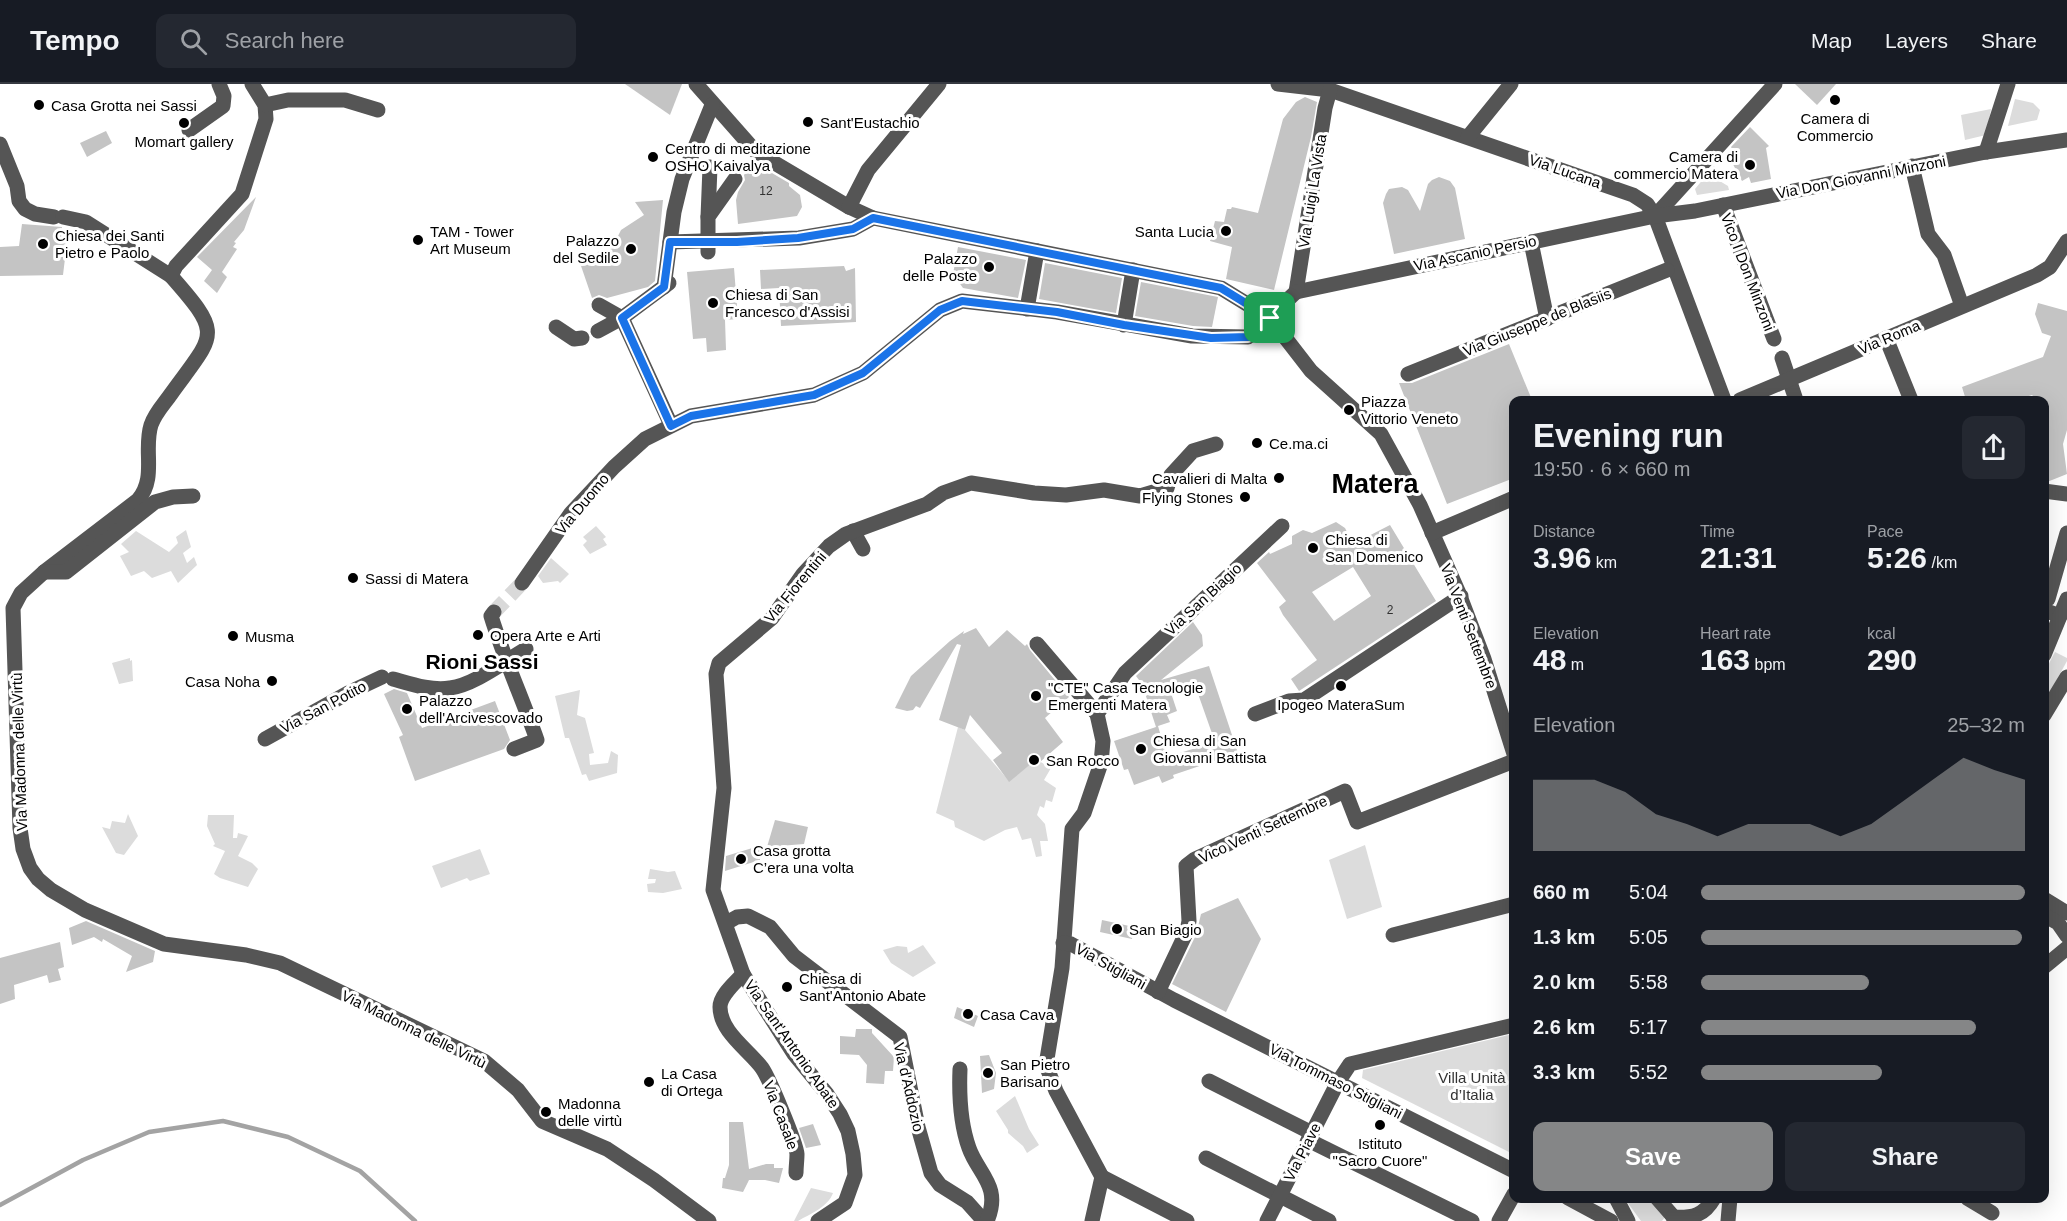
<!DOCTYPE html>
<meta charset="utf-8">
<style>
:root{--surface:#171b24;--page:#242831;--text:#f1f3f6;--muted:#9ea1a6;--line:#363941;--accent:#858687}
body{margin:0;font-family:Helvetica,sans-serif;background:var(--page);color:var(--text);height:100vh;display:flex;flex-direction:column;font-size:22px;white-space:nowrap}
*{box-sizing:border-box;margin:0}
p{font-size:20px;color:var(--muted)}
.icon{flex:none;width:33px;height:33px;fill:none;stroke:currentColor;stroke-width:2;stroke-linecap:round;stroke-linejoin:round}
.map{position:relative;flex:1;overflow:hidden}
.panel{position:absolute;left:1509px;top:312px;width:540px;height:807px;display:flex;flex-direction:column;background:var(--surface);border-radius:12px;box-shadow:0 6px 24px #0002}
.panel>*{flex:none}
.pin{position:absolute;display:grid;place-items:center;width:51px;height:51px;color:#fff;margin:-26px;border-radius:12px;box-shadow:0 3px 9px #0006}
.round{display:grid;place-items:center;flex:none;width:63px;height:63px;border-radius:12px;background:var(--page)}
.head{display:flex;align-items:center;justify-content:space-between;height:102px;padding:0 24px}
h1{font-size:33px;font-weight:700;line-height:45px}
.figures{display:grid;grid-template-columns:repeat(3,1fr);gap:9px;height:102px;padding:6px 24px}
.figures div{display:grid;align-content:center}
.figures b{font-size:30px;font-weight:700}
.figures small{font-size:16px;font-weight:400}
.figures p{font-size:16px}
.chart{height:168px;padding:12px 24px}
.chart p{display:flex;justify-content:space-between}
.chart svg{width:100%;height:108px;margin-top:6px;fill:var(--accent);opacity:.7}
.button{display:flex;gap:12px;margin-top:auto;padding:12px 24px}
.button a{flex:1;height:69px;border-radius:12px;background:var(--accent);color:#fff;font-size:24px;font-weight:700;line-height:69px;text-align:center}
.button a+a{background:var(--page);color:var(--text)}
ul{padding:0 24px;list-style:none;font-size:20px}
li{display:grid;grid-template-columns:96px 72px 1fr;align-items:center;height:45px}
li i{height:15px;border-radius:8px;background:var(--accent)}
header{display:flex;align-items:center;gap:36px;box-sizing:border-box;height:84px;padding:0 30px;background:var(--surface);border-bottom:2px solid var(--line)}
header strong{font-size:28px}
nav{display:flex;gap:33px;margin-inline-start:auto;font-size:21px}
.search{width:420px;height:54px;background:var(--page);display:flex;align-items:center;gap:15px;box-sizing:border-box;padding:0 21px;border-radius:12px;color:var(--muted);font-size:22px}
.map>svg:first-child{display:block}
</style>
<header>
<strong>Tempo</strong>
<div class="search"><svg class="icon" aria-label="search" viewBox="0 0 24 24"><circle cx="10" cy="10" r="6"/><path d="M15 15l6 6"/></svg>Search here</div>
<nav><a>Map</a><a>Layers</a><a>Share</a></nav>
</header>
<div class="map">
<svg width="2067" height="1137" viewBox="0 0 2067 1137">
<rect width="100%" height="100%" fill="#fff"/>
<g fill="#dcdcdc">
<polygon points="2015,15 2033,19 2040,26 2037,36 2008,42"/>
<polygon points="1991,25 1986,51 1965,56 1961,31"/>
<polygon points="1714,82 1716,85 1718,96 1728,102 1729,106 1697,111 1695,105"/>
<polygon points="596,442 606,453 603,455 607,461 590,470 583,461 587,457 583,453"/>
<polygon points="186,446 191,463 183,469 187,479 194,473 197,481 178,499 171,487 152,494 144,487 131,492 120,472 129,468 121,460 136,447 169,468 178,459 176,453"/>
<polygon points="551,474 569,490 560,499 558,497 543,499 538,492"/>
<polygon points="2055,568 2067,574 2067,577 2044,619 2044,589"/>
<polygon points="130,574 130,577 132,576 133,597 119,600 112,579"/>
<polygon points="580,606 577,631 585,634 594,669 589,670 590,681 608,679 611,667 618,671 617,689 589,697 586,690 582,691 569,654 565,654 555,612"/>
<polygon points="958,643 965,646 1009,697 1031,680 1033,682 1039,677 1051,684 1044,696 1056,704 1052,718 1046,716 1044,724 1040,722 1037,731 1045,740 1048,757 1040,757 1042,772 1036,773 1031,754 1022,756 1017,743 1005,746 984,757 955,743 954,737 936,729"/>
<polygon points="128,730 138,752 124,771 116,769 102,743 110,745 112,737 125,739"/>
<polygon points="208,731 234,731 233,754 237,754 238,749 248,752 238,772 252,779 258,785 248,803 220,794 214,790 225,767 213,762 215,760 207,742"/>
<polygon points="1365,761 1382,823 1347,835 1329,776"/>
<polygon points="480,765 490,790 470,797 467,794 441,804 432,782"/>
<polygon points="650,785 668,788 675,787 682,805 663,809 648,808 647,800 655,799 656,795 648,795"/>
<polygon points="923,861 936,879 913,893 891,879 883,866 897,862 907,863 908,869"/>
<polygon points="1513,950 1513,1070 1362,994 1363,986"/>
<polygon points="1015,1012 1029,1045 1039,1061 1027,1069 1023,1062 1008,1049 1008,1046 996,1027"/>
<path d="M 811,1104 L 833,1109 C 828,1123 810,1130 798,1137 L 794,1137 Z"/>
<polygon points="1625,1115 1651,1115 1665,1133 1662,1137 1641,1137"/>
</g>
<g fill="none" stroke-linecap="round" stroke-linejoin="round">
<polyline stroke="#a3a3a3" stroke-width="4.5" points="0,1121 83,1076 149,1048 223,1037 288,1053 360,1087 415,1137"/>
</g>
<g fill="#c4c4c4" fill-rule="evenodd">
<polygon points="625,0 682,0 670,31"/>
<polygon points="1795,0 1836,0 1817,21"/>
<polygon points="1305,13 1317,18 1311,53 1274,206 1226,195 1232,163 1210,157 1215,137 1224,138 1227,125 1231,125 1232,123 1258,129 1283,35 1296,18"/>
<polygon points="1750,43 1769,62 1766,64 1771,95 1751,99 1749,93 1742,97 1728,71 1734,68 1731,63"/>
<polygon points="106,47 112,59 87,73 80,59"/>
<polygon points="753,78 789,99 789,102 800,111 802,123 797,132 738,140 736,116 738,108 745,96 744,91"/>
<polygon points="1439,93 1450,97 1455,104 1465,155 1394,170 1383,119 1386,110 1389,105 1402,103 1408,106 1420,127 1428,100 1432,96"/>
<polygon points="256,113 244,146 234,158 236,159 233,163 237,165 222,188 227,193 217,209 204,197 212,186 197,173"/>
<polygon points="663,116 655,197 648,203 607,214 599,211 592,214 580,179 615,158 621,146 644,131 635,118"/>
<polygon points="22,140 62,143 61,157 67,158 63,191 0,192 0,163 19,162"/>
<polygon points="958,163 1026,176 1018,214 963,204 953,190"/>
<polygon points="1045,179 1122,194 1116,229 1039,215"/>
<polygon points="844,182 846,187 855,184 856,238 781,242 779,204 761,205 760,186"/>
<polygon points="734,184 738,235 725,236 726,266 707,268 706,254 693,255 687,188"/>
<polygon points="1141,198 1218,213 1212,243 1193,242 1135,232"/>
<polygon points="2038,219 2067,227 2067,346 2063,360 2067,390 2047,398 2044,397 2044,316 2037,316 2032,311 2016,316 1966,316 1962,303 2043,273 2051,252 2042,249 2035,230"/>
<polygon points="1509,260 1532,316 1514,316 1514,394 1447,420 1399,299 1412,299"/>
<path d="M 1336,438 L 1345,444 L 1353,460 L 1390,441 L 1436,517 L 1299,607 L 1291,595 L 1317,576 L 1283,531 L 1279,523 L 1286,517 L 1257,479 L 1269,468 L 1270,470 L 1292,460 L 1292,452 L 1303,446 L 1312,449 ZM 1353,483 L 1371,512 L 1334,537 L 1312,508 Z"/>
<path d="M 1193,538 L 1202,551 L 1203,562 L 1161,596 L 1209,582 L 1238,669 L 1173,691 L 1174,694 L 1162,699 L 1159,692 L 1134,701 L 1128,685 L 1124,686 L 1114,657 L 1156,643 L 1142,600 L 1136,592 ZM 1196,604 L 1215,658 L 1167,673 L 1158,642 L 1170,638 L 1167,631 L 1177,627 L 1172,612 Z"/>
<polygon points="976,544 989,563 1007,546 1025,562 1027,560 1030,566 1069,613 1045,634 1063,658 1040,678 1032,682 1031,680 1009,698 993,676 1002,669 970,631 965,646 939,636 961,561 957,560 920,624 916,622 913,626 907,627 895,624 911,592 950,557 964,547 963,550"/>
<polygon points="394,605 407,609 422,644 495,617 510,656 504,665 415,697 399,653 403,651 384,610"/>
<polygon points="775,736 808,743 804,760 767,763"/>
<polygon points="759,762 760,776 725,787 726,772"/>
<polygon points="1238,814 1261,855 1226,928 1172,900 1196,851 1201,830"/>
<polygon points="1102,836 1134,843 1132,855 1100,848"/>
<polygon points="86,837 155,867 153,878 126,888 132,872 103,855 102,858 94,853 72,861 69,844"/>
<polygon points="60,858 64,883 58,885 61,896 49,899 47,891 14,901 15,915 0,920 0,874"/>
<polygon points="957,923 978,932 974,943 954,934"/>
<polygon points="856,945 872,945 872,949 894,973 893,987 885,987 884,1000 866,999 867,981 859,971 840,970 840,952 855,953"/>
<polygon points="989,971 996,989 994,1005 982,1009 980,972"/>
<polygon points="729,1038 743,1038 749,1085 766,1080 774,1080 774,1084 783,1084 779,1099 765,1096 749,1096 743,1108 722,1104 723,1094 725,1094 729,1081"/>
<polygon points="813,1040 821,1061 806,1064 799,1044"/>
</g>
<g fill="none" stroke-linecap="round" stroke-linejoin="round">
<polyline stroke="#d9d9d9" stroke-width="15" stroke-dasharray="15 8" stroke-linecap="butt" points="494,528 522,499"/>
<g stroke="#555" stroke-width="15">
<path d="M 252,0 L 265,21 L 266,35 L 242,110 L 176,182 L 171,192 C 224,252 215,249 171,310 C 164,320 155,329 151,341 C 143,366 157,394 138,416 L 44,488 L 21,509 L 13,524 L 20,744 L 23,765 L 30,784 L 38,795 L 51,806 L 85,826 L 164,860 L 246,871 L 280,879 L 484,977 L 518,1006 L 542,1037 L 607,1065 L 654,1096 L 709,1137"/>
<polyline points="696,0 756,68 849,123 873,134 1221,204 1270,234 1311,287 1381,350 1420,421 1458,507 1484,575 1514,670"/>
<polyline points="1278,0 1330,6 1633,111 1647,120 1655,132 1724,316"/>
<polyline points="265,21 288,16 345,16 378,26"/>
<polyline points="189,46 223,22 224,12 219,0"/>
<polyline points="1468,53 1511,0"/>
<polyline points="0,60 17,102 19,117 25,125 35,130 54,133"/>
<polyline points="1986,68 2008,0"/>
<polyline points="1912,82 1928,150 1944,171 1962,222"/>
<polyline points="1723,121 1774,255"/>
<polyline points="849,123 868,86 939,0"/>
<polyline points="1655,132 1775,0"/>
<polyline points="63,133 86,138 171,192"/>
<polyline points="708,133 710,83"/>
<polyline points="670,158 799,154 853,145 873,134"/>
<polyline points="1531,158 1547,235"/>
<polyline points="708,168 708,133 735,95"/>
<polyline points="664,203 674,128 682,95 712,21"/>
<polyline points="1296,208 1655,132 1695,127 1986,68 2067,56"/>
<polyline points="1296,208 1325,24 1330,6"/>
<polyline points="599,221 622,234 671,341"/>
<polyline points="1027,225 1037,167"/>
<polyline points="1124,241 1133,186"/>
<polyline points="556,243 574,255 582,254"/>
<polyline points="598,247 622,234 669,199"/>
<polyline points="1886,254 1911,316"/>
<polyline points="1782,274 1796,316"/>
<polyline points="1408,290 1667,186"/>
<polyline points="1740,316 2037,191 2050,183 2067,157"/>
<polyline points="2044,407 2067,410"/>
<polyline points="853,447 863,465"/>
<polyline points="1432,449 1514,414"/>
<polyline points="44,488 66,488 155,418 173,413 193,412"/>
<polyline points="522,499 571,429 614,383 645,355 691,332 814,311 863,289 940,226 962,217 1057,228 1192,252 1248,253 1296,208"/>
<polyline points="2048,515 2067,449"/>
<polyline points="2044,526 2060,532"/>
<path d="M 494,528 L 491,532 C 504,574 522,614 537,656 L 514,665"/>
<polyline points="1037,560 1097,630 1103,657 1101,679 1084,729 1072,745 1062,884 1046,981 1056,1007 1102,1093 1092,1137"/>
<polyline points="2044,571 2067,515"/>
<path d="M 393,595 C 411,600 431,607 450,604 C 474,601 505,577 526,565"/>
<polyline points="1097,630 1125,589 1282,442"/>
<polyline points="1255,630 1289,617 1304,616 1461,512"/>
<polyline points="2044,631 2067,593"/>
<polyline points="265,655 348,609 382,593"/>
<polyline points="2044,815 2067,829"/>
<polyline points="2044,831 2058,839 2067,852"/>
<polyline points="726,839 737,833 748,832 770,843 794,872 900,953 918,1043 931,1089 940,1101 967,1118 984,1137"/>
<polyline points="1393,851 1514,820"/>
<polyline points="1063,859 1071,860 1174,916 1514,1087"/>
<polyline points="2044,883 2067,864"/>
<path d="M 743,890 C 736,898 720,911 720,923 C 720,948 749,966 762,984 C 769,994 796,1058 797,1070 C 797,1076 796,1083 796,1089"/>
<polyline points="1158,908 1187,847 1189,837 1186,782 1195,775 1345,707 1357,738 1514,677"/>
<path d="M 960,985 C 959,1010 960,1039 969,1064 C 978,1090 1002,1102 987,1137"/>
<polyline points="1209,997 1312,1049"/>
<polyline points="1308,1056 1472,1137"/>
<polyline points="1206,1074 1329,1137"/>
<polyline points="1102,1093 1187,1137"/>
<polyline points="1568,1114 1611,1137"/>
<polyline points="1616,1114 1628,1137"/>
<polyline points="1657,1114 1677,1137"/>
<polyline points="1967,1114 1992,1129"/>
<path d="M 1673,1133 C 1692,1134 1704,1132 1714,1114"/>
<polyline points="818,1137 845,1119 855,1091 853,1070 848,1047 840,1030 827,1010 794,970 743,890 713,806 724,704 716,590 719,579 772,534 803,490 829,462 846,450 927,420 943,409 971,399 1034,409 1066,411 1104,406 1140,412 1167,404 1171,391 1193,367 1216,360"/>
<polyline points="1267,1137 1338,998 1350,980 1514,941"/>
<polyline points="1499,1137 1514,1110"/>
<polyline points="1728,1137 1730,1114"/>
</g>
</g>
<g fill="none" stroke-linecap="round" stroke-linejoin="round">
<g stroke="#fff" stroke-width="12">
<polygon id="route" points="873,134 1221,204 1270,234 1248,253 1211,254 1124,241 1057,228 962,217 940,226 863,289 814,311 691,332 671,342 622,234 664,203 670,158 737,158 798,154 853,145"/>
</g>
<use href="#route" stroke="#1a73e8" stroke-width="8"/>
</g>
<g fill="#000" stroke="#fff" stroke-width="2">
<circle cx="1835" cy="16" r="6"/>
<circle cx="39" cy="21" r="6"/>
<circle cx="808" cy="38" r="6"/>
<circle cx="184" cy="39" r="6"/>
<circle cx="653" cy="73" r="6"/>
<circle cx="1750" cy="81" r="6"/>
<circle cx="1226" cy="147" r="6"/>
<circle cx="418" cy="156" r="6"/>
<circle cx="43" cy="160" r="6"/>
<circle cx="631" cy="165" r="6"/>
<circle cx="989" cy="183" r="6"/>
<circle cx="713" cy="219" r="6"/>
<circle cx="1349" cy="326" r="6"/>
<circle cx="1257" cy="359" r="6"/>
<circle cx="1279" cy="394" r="6"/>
<circle cx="1245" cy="413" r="6"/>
<circle cx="1313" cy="464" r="6"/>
<circle cx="353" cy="494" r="6"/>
<circle cx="478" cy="551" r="6"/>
<circle cx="233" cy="552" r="6"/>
<circle cx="272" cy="597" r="6"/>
<circle cx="1341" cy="602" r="6"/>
<circle cx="1036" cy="612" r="6"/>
<circle cx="407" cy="625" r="6"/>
<circle cx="1141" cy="665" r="6"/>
<circle cx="1034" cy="676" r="6"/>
<circle cx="741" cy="775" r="6"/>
<circle cx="1117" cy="845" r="6"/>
<circle cx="787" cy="903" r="6"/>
<circle cx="968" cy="930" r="6"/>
<circle cx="988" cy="989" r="6"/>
<circle cx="649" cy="998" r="6"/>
<circle cx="546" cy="1028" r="6"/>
<circle cx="1380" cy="1041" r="6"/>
</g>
<g text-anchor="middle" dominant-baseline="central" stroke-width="6" stroke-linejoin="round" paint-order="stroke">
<g font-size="12" fill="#313131">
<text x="766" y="107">12</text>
<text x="1390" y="526">2</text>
</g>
<g font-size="15" fill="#000" stroke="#fff" text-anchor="start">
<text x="51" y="21">Casa Grotta nei Sassi</text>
<text x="1835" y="34" text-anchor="middle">Camera di<tspan x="1835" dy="17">Commercio</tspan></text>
<text x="820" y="38">Sant'Eustachio</text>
<text x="184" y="57" text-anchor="middle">Momart gallery</text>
<text x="665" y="64">Centro di meditazione<tspan x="665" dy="17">OSHO Kaivalya</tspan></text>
<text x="1738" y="72" text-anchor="end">Camera di<tspan x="1738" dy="17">commercio Matera</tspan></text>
<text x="430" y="147">TAM - Tower<tspan x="430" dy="17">Art Museum</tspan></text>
<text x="1214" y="147" text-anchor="end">Santa Lucia</text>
<text x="55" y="151">Chiesa dei Santi<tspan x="55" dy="17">Pietro e Paolo</tspan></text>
<text x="619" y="156" text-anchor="end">Palazzo<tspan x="619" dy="17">del Sedile</tspan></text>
<text x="977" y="174" text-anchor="end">Palazzo<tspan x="977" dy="17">delle Poste</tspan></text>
<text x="725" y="210">Chiesa di San<tspan x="725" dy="17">Francesco d'Assisi</tspan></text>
<text x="1361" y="317">Piazza<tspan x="1361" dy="17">Vittorio Veneto</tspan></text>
<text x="1269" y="359">Ce.ma.ci</text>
<text x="1267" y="394" text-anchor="end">Cavalieri di Malta</text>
<text x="1233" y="413" text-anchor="end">Flying Stones</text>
<text x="1325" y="455">Chiesa di<tspan x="1325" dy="17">San Domenico</tspan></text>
<text x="365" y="494">Sassi di Matera</text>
<text x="490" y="551">Opera Arte e Arti</text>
<text x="245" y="552">Musma</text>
<text x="260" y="597" text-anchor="end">Casa Noha</text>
<text x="1048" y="603">"CTE" Casa Tecnologie<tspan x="1048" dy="17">Emergenti Matera</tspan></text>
<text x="419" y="616">Palazzo<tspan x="419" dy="17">dell'Arcivescovado</tspan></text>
<text x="1341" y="620" text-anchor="middle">Ipogeo MateraSum</text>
<text x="1153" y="656">Chiesa di San<tspan x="1153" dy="17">Giovanni Battista</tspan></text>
<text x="1046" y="676">San Rocco</text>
<text x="753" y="766">Casa grotta<tspan x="753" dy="17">C’era una volta</tspan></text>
<text x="1129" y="845">San Biagio</text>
<text x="799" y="894">Chiesa di<tspan x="799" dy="17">Sant'Antonio Abate</tspan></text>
<text x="980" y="930">Casa Cava</text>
<text x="1000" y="980">San Pietro<tspan x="1000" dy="17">Barisano</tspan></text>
<text x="661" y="989">La Casa<tspan x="661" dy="17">di Ortega</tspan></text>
<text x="558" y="1019">Madonna<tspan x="558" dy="17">delle virtù</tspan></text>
<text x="1380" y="1059" text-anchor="middle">Istituto<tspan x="1380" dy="17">"Sacro Cuore"</tspan></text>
</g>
<g font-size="15" fill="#000" stroke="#fff">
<text transform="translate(1565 87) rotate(19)">Via Lucana</text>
<text transform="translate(1861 93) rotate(-11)">Via Don Giovanni Minzoni</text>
<text transform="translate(1312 107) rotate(-81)">Via Luigi La Vista</text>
<text transform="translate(1475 169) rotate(-12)">Via Ascanio Persio</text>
<text transform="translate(1748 188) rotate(69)">Vico I Don Minzoni</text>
<text transform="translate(1537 238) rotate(-22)">Via Giuseppe de Blasiis</text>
<text transform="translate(1889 253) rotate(-23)">Via Roma</text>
<text transform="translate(582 420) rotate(-50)">Via Duomo</text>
<text transform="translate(795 503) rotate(-50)">Via Fiorentini</text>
<text transform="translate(1203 515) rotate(-43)">Via San Biagio</text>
<text transform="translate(1469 542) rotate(69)">Via Venti Settembre</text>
<text transform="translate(323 623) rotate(-28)">Via San Potito</text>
<text transform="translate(19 668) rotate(-92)">Via Madonna delle Virtù</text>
<text transform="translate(1263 745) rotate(-25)">Vico Venti Settembre</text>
<text transform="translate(1111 882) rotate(29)">Via Stigliani</text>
<text transform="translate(414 945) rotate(26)">Via Madonna delle Virtù</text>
<text transform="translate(792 960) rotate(55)">Via Sant'Antonio Abate</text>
<text transform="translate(1336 997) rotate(27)">Via Tommaso Stigliani</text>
<text transform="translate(909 1003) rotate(77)">Via d'Addozio</text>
<text transform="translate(781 1031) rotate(69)">Via Casale</text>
<text transform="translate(1302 1068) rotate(-63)">Via Piave</text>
</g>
<g font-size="15" fill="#333" stroke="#fff">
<text x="1472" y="993">Villa Unità<tspan x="1472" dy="17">d’Italia</tspan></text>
</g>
<g font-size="21" font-weight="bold" fill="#000" stroke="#fff">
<text x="482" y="577">Rioni Sassi</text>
</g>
<g font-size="27" font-weight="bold" fill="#000" stroke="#fff">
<text x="1375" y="400">Matera</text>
</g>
</g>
</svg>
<div class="pin" style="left:1270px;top:234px;background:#1e9e55"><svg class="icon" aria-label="arrive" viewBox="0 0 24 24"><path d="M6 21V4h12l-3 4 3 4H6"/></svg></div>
<section class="panel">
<div class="head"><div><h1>Evening run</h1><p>19:50 · 6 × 660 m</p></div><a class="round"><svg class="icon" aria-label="share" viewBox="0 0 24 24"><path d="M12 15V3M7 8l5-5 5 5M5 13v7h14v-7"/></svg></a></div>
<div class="figures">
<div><p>Distance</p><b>3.96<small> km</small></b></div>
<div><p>Time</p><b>21:31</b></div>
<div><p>Pace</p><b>5:26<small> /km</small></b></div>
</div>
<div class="figures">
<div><p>Elevation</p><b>48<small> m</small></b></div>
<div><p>Heart rate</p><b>163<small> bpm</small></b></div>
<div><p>kcal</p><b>290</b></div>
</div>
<div class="chart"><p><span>Elevation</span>25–32 m</p>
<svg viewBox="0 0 160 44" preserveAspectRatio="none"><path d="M0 44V15L10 15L20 15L30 20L40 29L50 33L60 38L70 33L80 33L90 33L100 38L110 33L120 24L130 15L140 6L150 11L160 15V44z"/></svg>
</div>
<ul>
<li><b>660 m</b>5:04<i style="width:100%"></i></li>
<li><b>1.3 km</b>5:05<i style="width:99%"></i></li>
<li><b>2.0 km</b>5:58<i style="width:52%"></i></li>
<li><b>2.6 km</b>5:17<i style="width:85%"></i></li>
<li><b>3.3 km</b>5:52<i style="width:56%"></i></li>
</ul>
<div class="button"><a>Save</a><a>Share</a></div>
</section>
</div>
